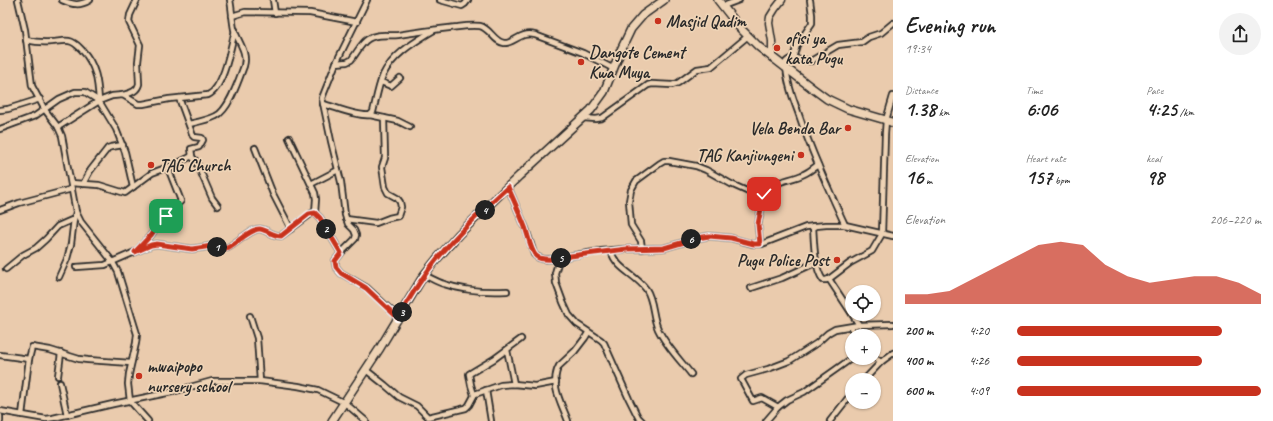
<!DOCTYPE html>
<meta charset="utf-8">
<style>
:root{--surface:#fff;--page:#f2f2f2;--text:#222;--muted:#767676;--accent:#c8321e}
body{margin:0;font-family:Caveat,sans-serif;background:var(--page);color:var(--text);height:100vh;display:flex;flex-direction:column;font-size:15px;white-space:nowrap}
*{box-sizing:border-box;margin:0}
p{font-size:13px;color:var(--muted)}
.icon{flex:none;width:22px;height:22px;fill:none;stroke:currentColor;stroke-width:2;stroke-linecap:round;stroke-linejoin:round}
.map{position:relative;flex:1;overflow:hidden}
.details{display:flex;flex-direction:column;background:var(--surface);width:380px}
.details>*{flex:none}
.fabs{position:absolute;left:845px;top:285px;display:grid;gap:8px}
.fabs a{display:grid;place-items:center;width:36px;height:36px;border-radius:50%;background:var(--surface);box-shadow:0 1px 3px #0004;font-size:20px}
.pin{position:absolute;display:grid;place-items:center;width:34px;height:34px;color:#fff;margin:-17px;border-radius:8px;box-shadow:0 2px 6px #0006}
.km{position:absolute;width:20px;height:20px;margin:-10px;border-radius:50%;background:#222;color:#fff;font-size:11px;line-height:20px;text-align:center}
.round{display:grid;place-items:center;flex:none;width:42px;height:42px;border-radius:21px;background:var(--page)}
.head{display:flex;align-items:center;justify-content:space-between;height:68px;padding:0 12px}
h1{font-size:22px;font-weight:800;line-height:30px}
.metrics{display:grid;grid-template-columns:repeat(3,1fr);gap:6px;height:68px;padding:4px 12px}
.metrics div{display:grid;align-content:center}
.metrics b{font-size:20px;font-weight:800}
.metrics small{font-size:11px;font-weight:400}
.metrics p{font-size:11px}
.chart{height:112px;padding:8px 12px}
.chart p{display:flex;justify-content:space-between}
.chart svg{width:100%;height:72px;margin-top:4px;fill:var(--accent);opacity:.7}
ul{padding:0 12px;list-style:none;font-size:13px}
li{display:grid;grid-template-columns:64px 48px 1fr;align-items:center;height:30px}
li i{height:10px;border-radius:5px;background:var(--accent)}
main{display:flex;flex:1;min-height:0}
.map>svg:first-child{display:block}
</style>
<main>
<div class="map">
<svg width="893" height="421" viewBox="0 0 893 421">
<rect width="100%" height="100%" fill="#eacbad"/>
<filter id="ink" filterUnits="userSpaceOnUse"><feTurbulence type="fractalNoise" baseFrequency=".025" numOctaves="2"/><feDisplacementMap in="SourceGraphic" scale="8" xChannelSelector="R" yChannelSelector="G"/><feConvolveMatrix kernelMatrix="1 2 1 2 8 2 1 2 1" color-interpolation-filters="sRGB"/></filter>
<g filter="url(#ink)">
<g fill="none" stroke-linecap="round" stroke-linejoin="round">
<g stroke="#2b2b2b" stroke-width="8">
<g id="street">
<polyline points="18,0 25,30 32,86 45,110 58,127 62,136 76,212 81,222 112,261 118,272 137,334 136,343 129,374 128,384 130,401 148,421"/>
<path d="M 62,0 C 73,5 80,6 90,0"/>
<polyline points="273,0 275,13"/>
<polyline points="367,0 336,63 322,98 331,141 341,182 345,215 348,224 354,230 356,235 355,239 341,253 335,261 336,267 341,273 367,288 398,317"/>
<polyline points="440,0 462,6 465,4 468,0"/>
<polyline points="723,6 739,0"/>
<polyline points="232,16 245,12 310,13 357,22"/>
<path d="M 26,40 C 35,42 42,43 51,42 C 57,42 63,40 69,41 C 75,42 78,46 82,50 C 96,65 98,82 99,101"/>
<polyline points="793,58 797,45 812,23 812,15 810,0"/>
<path d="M 336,63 L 347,62 L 351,60 C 357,53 361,43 368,39 C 376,33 388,36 398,35 C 418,32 438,29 458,27 C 465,26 473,25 480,26 C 490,28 494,42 504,43 C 514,44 520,31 535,35 L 583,53 L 614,69"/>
<polyline points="381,82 391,86 400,78"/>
<path d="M 123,95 C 130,93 137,92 139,84 L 138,62 L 140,45 L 129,22 L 130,15 L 137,0"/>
<path d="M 323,104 C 335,107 359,117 370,115 L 373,112 C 376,100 378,87 383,75 C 393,54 415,42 434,30"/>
<polyline points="0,110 8,109 40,99"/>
<polyline points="370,115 398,121 410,127"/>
<polyline points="583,118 596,119 602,118 648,85 652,84 672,85 678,83 697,69 711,67 748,36"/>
<path d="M 189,124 C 198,122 208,120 216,116 C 229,110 239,79 244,66 C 248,52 238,42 234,29 C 232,19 232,10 230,0"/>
<path d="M 58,127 L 99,101 L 112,96 L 123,95 L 138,104 L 143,104 L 169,99 L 208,95 C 224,88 231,46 235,30"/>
<polyline points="0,129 35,116 59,99 75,92 85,92 99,101 116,129 125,152 133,187"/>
<polyline points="289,138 315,193 316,199 315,213"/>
<polyline points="255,148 273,194 291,229"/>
<polyline points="191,156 196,161 212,198 218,206"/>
<polyline points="71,183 99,185 125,193 152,173 176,164 192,156 191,149 199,147 203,140 202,138 194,137 193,136 179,98"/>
<polyline points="83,184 90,171 108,148 111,147 123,145"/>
<polyline points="311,184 338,170"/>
<path d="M 508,187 L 526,229 L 534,254 C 541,262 553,259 563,258"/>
<polyline points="0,210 19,203 72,189"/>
<polyline points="346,219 376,223 389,218 398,216 401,207 400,202 397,198 388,193 385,187 382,167 385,158 384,118"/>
<path d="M 845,225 C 828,188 811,151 798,112 C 792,96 786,79 786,62 C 793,54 802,61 811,61 L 838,45 L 862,42 L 869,37 L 881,33 L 893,23"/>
<path d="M 813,226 C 814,241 814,268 823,280 L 826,280 L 829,279 L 850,263 L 872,251 L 882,234 L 885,134 L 886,120 L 893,96"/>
<path d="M 760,244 L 758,225 L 764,194 C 772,180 791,181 804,174 C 809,172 813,168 818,165"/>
<polyline points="642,249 641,241 631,225 629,201 631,190 636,181 659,164 664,161 669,161 696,166 706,170 731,184 751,193"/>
<polyline points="137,251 151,235 159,223 181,201 168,168"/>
<path d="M 611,251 C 616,269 635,274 646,289 C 654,301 652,316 658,329 C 666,346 680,360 691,374"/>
<path d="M 76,267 L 105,265 L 151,245 L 157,244 L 192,249 L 212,246 L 223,248 L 227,248 C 236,244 251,228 260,229 C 267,230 273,236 281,236 L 312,213 L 315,213 L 320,218 L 341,253"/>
<polyline points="6,269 23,255 36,248 46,239 58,226 74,219 76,212"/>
<path d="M 424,275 C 431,278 437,282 444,284 C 464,291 486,292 507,291"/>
<polyline points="59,277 67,259 71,244 74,219"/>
<polyline points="829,279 852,314"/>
<polyline points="751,288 782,278 817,262"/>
<polyline points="852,314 859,325"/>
<polyline points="250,316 257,338 260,381"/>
<polyline points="851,327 855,336"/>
<polyline points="507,350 514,384"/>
<polyline points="0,355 29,359 32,347 50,350 79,359 88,360 131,363"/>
<polyline points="874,357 881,362"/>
<polyline points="366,370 385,385 399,397 417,406 428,417 466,408 469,405 475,394 501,385 514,384 535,386 556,382"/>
<polyline points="58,376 61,353"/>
<polyline points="864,380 881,362 893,353"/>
<polyline points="60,383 67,415"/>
<polyline points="486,390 491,421"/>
<polyline points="474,395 471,385 469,374 494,359 521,339"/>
<polyline points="778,407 762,398 753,401 741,379 746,375 768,369 789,361 817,343 828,333 835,329 859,325 893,324"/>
<polyline points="0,411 46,419 53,418 113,404 172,392 212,381 260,381 298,386 318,390 345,403 366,421"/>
<polyline points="22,415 29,359"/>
<polyline points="0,416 0,421"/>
<path d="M 568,421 C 562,404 549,384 559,366 L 575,351 L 585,338 L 588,333"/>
<polyline points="642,421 638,417 629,399 604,343 601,340 577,324 569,315 563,302 556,283 555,273 558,263 563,258 570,256 601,251 627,249 664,248 698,238 709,236 731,238 753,244 762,244 806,227 826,225 845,225 893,236"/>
<polyline points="766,421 778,407 787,400 804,392 852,358"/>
<polyline points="830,421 852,393"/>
</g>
</g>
<g stroke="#2b2b2b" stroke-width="9">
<polyline id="secondary" points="772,58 772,41 769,23 770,17 775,9 782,0"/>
</g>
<g stroke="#2b2b2b" stroke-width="10">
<g id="primary">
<polyline points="718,0 740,28 759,47 812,88 827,99 848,109 886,120 893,123"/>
<polyline points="332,421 380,348 424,275 436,260 459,234 519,176 591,110 604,92 621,50 631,29 643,15 664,0"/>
</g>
</g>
<use href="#street" stroke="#eed3b5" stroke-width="4.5"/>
<use href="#secondary" stroke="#eed3b5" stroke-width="6"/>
<use href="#primary" stroke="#eed3b5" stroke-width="7"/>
</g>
</g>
<g fill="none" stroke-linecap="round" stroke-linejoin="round" filter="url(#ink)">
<g stroke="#fff" stroke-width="8">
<path id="route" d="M 166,216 L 159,223 L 151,235 L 135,252 L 151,245 L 157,244 L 192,249 L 212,246 L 223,248 L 227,248 C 236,244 251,228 260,229 C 267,230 273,236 281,236 L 309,214 L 315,213 L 320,218 L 341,253 L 335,261 L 336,267 L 341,273 L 366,288 L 398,318 C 410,297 422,277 437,259 C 458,233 483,210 508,187 C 514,201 520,214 525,227 C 528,235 531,251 536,256 C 543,262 562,258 570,256 L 627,249 L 664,248 L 698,238 L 709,236 L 731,238 L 754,244 L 760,244 L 758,224 L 764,194"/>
</g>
<use href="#route" stroke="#c8321e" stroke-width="5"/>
</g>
<g fill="#c8321e" stroke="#eed3b5" stroke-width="1.5">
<circle cx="658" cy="21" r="4"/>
<circle cx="777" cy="48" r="4"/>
<circle cx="581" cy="62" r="4"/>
<circle cx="848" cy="128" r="4"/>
<circle cx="801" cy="155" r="4"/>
<circle cx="151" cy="165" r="4"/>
<circle cx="837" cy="260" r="4"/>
<circle cx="139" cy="376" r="4"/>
</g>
<g text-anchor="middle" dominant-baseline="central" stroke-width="3.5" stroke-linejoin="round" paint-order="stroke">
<g font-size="17" font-weight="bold" fill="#2b2b2b" stroke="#eed3b5" text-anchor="start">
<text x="666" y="21">Masjid Qadim</text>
<text x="785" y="38">ofisi ya<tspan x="785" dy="20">kata Pugu</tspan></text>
<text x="589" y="52">Dangote Cement<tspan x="589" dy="20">Kwa Muya</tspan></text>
<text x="840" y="128" text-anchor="end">Vela Benda Bar</text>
<text x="793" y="155" text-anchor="end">TAG Kanjiungeni</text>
<text x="159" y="165">TAG Church</text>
<text x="829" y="260" text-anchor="end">Pugu Police Post</text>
<text x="147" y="366">mwaipopo<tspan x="147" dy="20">nursery school</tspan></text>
</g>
</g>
</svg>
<div class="fabs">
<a><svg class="icon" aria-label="locate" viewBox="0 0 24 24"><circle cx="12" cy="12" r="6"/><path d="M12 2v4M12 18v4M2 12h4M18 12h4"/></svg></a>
<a>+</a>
<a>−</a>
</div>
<div class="pin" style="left:166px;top:216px;background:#1e9e55"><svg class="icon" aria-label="arrive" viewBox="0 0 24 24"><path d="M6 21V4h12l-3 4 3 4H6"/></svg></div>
<div class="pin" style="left:764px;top:194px;background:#d93025"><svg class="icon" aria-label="check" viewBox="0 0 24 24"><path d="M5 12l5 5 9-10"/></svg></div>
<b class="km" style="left:217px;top:247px">1</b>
<b class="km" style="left:326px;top:229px">2</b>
<b class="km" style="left:402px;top:312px">3</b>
<b class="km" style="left:485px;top:210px">4</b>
<b class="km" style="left:561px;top:258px">5</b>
<b class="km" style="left:691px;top:239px">6</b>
</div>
<section class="details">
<div class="head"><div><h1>Evening run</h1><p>19:34</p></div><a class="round"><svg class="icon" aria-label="share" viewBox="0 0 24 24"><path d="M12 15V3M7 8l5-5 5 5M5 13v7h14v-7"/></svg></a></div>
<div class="metrics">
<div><p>Distance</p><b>1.38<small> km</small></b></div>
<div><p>Time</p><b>6:06</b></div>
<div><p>Pace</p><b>4:25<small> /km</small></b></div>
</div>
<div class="metrics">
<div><p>Elevation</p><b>16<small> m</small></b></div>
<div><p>Heart rate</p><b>157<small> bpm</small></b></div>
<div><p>kcal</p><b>98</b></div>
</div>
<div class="chart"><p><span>Elevation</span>206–220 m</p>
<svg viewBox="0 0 160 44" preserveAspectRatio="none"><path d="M0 44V38L10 38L20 36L30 29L40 22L50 15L60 8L70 6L80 8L90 20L100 27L110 31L120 29L130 27L140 27L150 31L160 38V44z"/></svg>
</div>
<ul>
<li><b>200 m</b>4:20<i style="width:84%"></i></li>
<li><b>400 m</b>4:26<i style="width:76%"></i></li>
<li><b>600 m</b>4:09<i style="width:100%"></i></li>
</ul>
</section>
</main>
